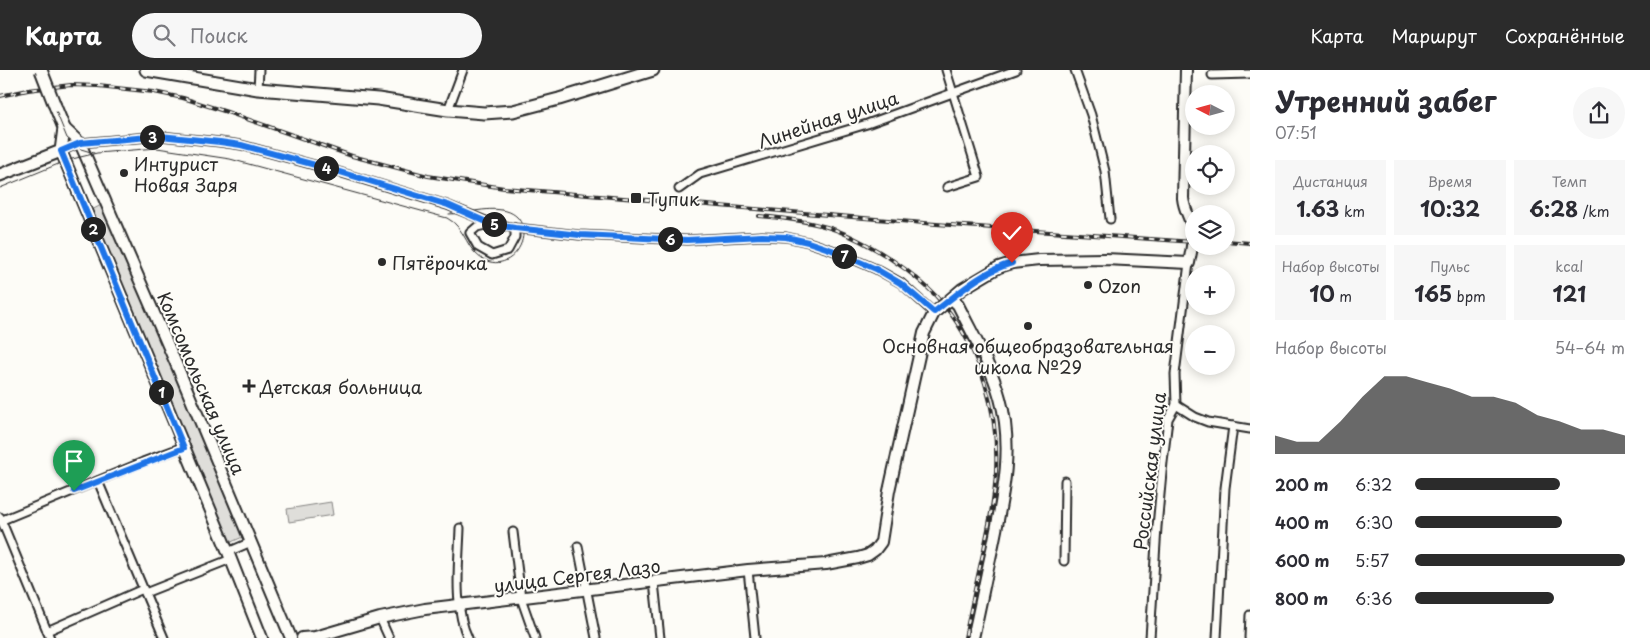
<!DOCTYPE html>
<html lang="ru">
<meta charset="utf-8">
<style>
:root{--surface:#fff;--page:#f7f7f7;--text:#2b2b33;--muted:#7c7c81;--accent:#2b2b2b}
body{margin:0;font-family:"Playpen Sans",sans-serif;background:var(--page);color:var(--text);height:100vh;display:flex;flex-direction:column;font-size:19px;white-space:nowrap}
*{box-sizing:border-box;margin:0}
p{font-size:16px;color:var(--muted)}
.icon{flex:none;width:28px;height:28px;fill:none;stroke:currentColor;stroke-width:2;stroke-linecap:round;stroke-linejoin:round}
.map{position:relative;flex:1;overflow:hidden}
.sheet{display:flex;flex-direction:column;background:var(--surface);width:400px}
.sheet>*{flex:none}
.needle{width:32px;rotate:276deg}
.fabs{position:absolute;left:1185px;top:15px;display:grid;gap:10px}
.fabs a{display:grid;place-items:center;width:50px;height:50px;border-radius:50%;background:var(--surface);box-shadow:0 2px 12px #0003;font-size:25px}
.pin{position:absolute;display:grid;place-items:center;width:42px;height:42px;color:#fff;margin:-51px -21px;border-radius:50% 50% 50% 0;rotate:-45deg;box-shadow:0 0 5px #0007}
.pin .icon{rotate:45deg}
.km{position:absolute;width:25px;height:25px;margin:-12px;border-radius:50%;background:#222;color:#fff;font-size:14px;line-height:25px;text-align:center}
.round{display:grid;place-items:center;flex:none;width:52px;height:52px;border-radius:26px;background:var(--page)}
.overview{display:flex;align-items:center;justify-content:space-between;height:85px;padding:0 25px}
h1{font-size:28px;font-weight:700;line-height:38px}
.metrics{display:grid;grid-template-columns:repeat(3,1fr);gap:8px;height:85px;padding:5px 25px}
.metrics div{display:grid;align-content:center;border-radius:0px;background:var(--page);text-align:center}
.metrics b{font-size:21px;font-weight:700}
.metrics small{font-size:14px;font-weight:400}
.metrics p{font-size:14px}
.chart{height:140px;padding:10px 25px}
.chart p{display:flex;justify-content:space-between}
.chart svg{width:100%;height:90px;margin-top:5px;fill:var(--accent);opacity:.7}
ul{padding:0 25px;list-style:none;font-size:16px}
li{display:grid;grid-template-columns:80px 60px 1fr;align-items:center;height:38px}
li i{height:12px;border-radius:6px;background:var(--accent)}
header{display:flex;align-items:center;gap:30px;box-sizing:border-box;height:70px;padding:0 25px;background:var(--accent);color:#fff}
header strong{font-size:24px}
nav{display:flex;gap:28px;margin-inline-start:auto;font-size:18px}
.search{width:350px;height:45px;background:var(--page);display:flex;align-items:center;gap:12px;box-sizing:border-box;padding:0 18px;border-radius:28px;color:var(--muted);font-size:19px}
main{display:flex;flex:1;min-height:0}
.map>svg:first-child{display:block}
</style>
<header>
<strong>Карта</strong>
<div class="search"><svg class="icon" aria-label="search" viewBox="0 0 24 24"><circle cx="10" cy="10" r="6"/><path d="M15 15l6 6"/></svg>Поиск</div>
<nav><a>Карта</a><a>Маршрут</a><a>Сохранённые</a></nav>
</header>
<main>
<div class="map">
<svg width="1250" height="568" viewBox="0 0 1250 568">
<rect width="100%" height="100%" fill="#fdfcf7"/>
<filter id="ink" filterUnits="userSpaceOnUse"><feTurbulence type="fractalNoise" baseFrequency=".02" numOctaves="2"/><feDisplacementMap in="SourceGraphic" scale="10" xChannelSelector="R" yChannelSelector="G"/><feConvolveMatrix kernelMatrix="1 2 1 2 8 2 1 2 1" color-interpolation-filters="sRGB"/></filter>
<g filter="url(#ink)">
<g fill="#dfdeda" stroke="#858482">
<polygon points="103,134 247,465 227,474 90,141"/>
<polygon points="331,432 333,445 289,452 287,439"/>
</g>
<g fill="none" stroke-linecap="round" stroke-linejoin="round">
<g stroke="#2b2b2b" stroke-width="11">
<g id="street">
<polyline points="946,0 979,107 947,117"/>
<polyline points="1075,0 1091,45 1105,101 1110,149"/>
<polyline points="1212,5 1250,4"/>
<polyline points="258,19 259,0"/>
<polyline points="448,40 463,0"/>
<polyline points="61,81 80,73 160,66 220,72 241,75 329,99 447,135 491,153 515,158 579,165 687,170 762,166 786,167 808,172 832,180 876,199 901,213 934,243"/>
<polyline points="679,119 700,104 867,54 1016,0"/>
<polyline points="490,154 477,157 470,163 478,177 492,185 508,180 515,167 515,158"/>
<polyline points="1176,335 1195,347 1208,352 1250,359"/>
<polyline points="98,411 164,568"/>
<polyline points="0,447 50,568"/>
<polyline points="0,451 143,392 183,377"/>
<path d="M 460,458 C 459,492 453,537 468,568"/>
<polyline points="513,462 521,528 535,568"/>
<polyline points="578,476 596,568"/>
<polyline points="228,482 251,472"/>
<polyline points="1064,491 1065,411"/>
<polyline points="748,500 755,568"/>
<polyline points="654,512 660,568"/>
<polyline points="145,523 231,489"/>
<polyline points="380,548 389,568"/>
<polyline points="47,561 143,519"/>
<polyline points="1150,568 1157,457 1163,392 1168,349 1176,335 1175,304 1189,193"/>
<polyline points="1217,568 1225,418 1233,356"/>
<polyline points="1249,568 1250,545"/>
</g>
</g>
<g stroke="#2b2b2b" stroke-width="14">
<g id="secondary">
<polyline points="64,58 80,73 180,303 291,568"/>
<polyline points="61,81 228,482 262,568"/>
<path d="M 952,229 L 958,235 C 973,265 991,295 1000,328 C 1014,377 1003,426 993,475 C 986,506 980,537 973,568"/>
<path d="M 302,568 L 315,567 L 380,548 L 425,539 L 748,500 L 826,494 L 858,488 L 868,485 L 875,480 L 881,472 L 889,421 L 924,263 L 934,243 L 962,219 L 999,197 L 1012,193 L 1039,190 L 1105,189 L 1189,193 C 1191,181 1195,168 1192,156 C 1189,146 1184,139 1183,128 L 1186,0"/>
</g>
</g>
<g stroke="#2b2b2b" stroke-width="15">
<g id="primary">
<polyline points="146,0 258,19 378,29 448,40 484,43 513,41 559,29 653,0"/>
<polyline points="0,105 61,81 64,58 55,36"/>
</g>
</g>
<use href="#street" stroke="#fdfcf7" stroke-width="7"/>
<use href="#secondary" stroke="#fdfcf7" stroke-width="10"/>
<use href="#primary" stroke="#fdfcf7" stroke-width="11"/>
<g stroke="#2b2b2b" stroke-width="1">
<polyline points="39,0 67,68 81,79 94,83"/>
<path d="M 0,118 L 68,90 L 97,83 L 157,78 L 230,89 L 447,148 C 467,158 466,184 487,191 C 520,203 541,146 502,140 C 486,137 465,144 449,144"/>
</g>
<g stroke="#2b2b2b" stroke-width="4">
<g id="rail">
<polyline points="0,26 28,20 71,15 98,16 154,22 183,28 227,42 352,86 428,106 504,118 936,154 1194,172"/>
<path d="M 759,146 C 783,148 810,151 833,159 C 842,162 852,167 860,171 C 890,186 923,210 944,235 C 981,281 999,343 996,401 C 995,428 989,454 984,479 C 977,509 971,538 965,568"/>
<polyline points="1226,171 1250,173"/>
</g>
</g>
<use href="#rail" stroke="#fdfcf7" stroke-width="2" stroke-dasharray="5.5" stroke-linecap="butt"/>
<g stroke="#2b2b2b" stroke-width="15" stroke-linecap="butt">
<polyline id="primary-bridge" points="41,0 55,36"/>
</g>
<use href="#primary-bridge" stroke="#fdfcf7" stroke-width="11"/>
</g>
</g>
<g fill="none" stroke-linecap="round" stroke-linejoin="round" filter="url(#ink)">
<g stroke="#fff" stroke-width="10">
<path id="route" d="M 74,421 L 184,378 L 61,81 L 80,73 L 160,66 L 220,72 L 241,75 L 330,99 L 448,135 L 491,154 L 515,158 L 580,165 L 687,170 L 762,166 L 786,167 L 808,172 L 832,180 L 876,199 L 900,213 L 934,242 C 959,223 981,202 1012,193"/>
</g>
<use href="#route" stroke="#1a73e8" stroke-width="6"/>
</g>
<g fill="#2b2b2b" stroke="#fdfcf7" stroke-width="2">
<circle cx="124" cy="103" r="5"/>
<rect x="630" y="122" width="12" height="12" rx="2.5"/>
<circle cx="382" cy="192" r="5"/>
<circle cx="1088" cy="215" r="5"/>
<circle cx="1028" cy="256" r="5"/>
<path d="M246.5 308.5h5v5h5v5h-5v5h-5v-5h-5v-5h5z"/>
</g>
<g text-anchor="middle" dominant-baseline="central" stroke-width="4" stroke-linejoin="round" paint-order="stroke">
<g font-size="18" fill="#2b2b2b" stroke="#fdfcf7">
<text transform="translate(828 49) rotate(-18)">Линейная улица</text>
<text transform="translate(202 313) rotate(67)">Комсомольская улица</text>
<text transform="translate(1149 401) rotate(-83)">Российская улица</text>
<text transform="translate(577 505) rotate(-7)">улица Сергея Лазо</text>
</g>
<g font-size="18" fill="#2b2b2b" stroke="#fdfcf7" text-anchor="start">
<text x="134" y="93">Интурист<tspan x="134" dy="21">Новая Заря</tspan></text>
<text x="647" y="128">Тупик</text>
<text x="392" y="192">Пятёрочка</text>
<text x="1098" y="215">Ozon</text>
<text x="1028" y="275" text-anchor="middle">Основная общеобразовательная<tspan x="1028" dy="21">школа №29</tspan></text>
<text x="260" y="316">Детская больница</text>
</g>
</g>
</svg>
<div class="fabs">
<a><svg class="needle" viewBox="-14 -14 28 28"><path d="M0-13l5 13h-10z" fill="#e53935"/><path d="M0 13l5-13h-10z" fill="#7c7c81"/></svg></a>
<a><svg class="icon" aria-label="locate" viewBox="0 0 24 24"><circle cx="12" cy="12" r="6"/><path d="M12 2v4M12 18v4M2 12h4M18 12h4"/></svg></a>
<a><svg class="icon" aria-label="layers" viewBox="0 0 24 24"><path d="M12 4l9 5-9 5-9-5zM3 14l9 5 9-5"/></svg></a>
<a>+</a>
<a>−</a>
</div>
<div class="pin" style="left:74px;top:421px;background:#1e9e55"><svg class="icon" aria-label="arrive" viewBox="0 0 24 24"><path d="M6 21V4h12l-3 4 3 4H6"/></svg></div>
<div class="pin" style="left:1012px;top:193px;background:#d93025"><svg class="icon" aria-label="check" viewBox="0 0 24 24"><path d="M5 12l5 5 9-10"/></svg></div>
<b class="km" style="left:161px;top:322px">1</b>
<b class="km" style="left:93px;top:159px">2</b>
<b class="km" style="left:152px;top:67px">3</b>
<b class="km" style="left:326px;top:98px">4</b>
<b class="km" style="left:494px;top:154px">5</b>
<b class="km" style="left:670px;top:169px">6</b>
<b class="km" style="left:844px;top:186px">7</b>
</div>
<section class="sheet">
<div class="overview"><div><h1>Утренний забег</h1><p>07:51</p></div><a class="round"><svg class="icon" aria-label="share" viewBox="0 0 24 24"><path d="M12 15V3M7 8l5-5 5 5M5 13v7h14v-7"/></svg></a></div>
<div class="metrics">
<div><p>Дистанция</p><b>1.63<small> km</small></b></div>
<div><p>Время</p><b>10:32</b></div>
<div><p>Темп</p><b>6:28<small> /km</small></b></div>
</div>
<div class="metrics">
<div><p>Набор высоты</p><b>10<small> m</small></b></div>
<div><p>Пульс</p><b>165<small> bpm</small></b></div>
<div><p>kcal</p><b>121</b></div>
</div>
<div class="chart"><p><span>Набор высоты</span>54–64 m</p>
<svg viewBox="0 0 160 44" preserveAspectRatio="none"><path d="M0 44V35L10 38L20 38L30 28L40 16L50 6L60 6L70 9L80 12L90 16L100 16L110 19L120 25L130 28L140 32L150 32L160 35V44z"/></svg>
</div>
<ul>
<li><b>200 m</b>6:32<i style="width:69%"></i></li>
<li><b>400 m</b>6:30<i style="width:70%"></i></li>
<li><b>600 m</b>5:57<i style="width:100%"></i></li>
<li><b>800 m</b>6:36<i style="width:66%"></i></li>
</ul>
</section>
</main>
